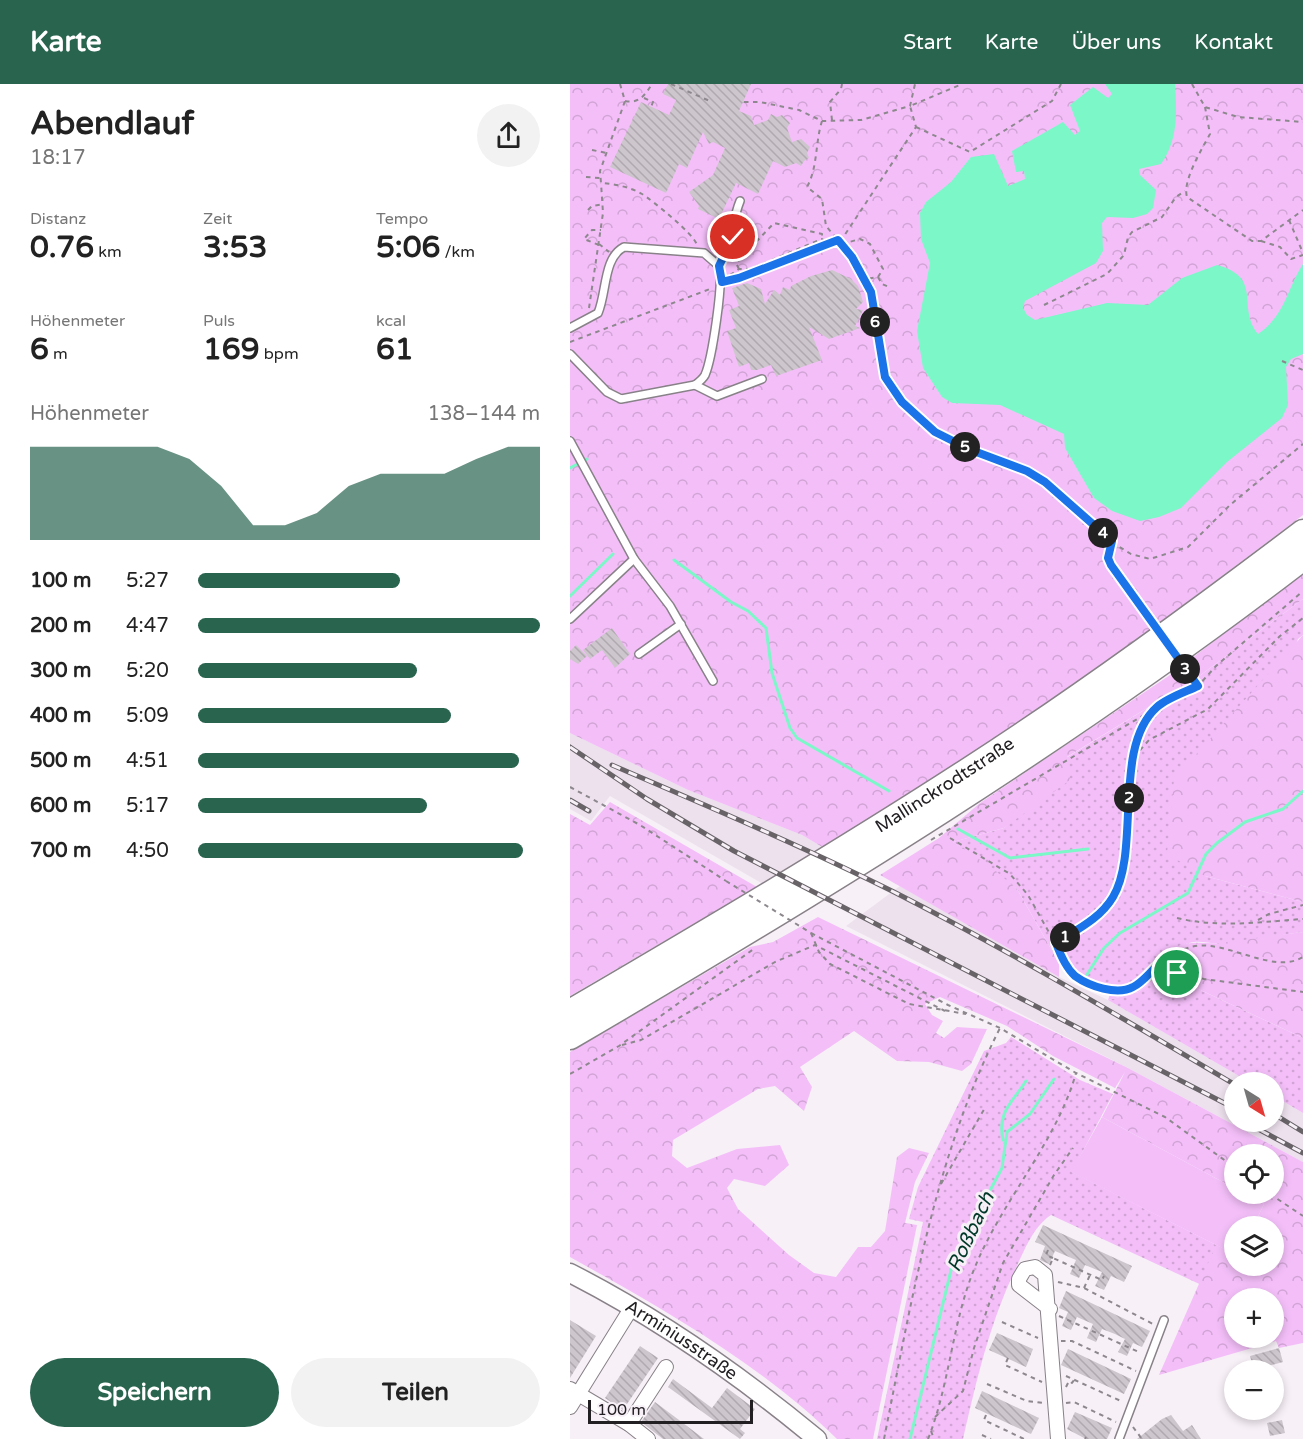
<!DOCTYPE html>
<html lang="de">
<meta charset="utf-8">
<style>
:root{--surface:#fff;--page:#f2f2f2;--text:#222;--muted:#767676;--accent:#29644f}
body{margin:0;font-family:"Varela Round",sans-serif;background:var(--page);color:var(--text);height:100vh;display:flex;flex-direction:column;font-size:22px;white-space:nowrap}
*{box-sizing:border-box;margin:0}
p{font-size:20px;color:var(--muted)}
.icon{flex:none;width:33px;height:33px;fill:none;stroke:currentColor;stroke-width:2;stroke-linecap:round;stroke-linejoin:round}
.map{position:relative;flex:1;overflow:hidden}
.sheet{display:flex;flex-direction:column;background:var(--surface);width:570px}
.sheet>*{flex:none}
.needle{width:39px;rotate:143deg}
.tools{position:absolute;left:654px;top:988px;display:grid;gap:12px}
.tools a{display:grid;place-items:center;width:60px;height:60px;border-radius:50%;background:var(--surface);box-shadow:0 3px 9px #0003;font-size:30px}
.scale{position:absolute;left:18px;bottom:15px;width:165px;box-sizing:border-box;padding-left:6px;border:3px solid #232023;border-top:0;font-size:16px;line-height:21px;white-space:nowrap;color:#232023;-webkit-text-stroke:4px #f7f0f7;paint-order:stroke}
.pin{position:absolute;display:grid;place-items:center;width:51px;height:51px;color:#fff;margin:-26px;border:3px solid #fff;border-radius:50%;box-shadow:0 2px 6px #0007}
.km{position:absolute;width:30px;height:30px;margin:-15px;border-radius:50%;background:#222;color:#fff;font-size:16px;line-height:30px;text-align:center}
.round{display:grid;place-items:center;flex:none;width:63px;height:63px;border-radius:32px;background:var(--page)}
.summary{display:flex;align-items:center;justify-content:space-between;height:102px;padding:0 30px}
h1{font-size:33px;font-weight:700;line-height:45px}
.metrics{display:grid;grid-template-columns:repeat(3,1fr);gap:9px;height:102px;padding:6px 30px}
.metrics div{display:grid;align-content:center}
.metrics b{font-size:30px;font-weight:700}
.metrics small{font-size:16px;font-weight:400}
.metrics p{font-size:16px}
.chart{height:168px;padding:12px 30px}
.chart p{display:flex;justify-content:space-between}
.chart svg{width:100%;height:108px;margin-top:6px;fill:var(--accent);opacity:.7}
.button{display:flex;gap:12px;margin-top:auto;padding:12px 30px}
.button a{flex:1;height:69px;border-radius:36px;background:var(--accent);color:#fff;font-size:24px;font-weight:700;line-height:69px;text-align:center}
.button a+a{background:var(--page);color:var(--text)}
ul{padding:0 30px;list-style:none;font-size:20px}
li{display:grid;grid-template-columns:96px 72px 1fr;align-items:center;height:45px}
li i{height:15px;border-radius:8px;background:var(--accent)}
header{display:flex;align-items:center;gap:36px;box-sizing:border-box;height:84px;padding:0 30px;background:var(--accent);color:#fff}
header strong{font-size:28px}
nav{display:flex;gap:33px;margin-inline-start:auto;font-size:21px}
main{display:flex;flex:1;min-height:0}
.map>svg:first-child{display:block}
</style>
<header>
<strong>Karte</strong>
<nav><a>Start</a><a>Karte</a><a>Über uns</a><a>Kontakt</a></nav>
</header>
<main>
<section class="sheet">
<div class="summary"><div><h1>Abendlauf</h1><p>18:17</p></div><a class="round"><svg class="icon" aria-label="share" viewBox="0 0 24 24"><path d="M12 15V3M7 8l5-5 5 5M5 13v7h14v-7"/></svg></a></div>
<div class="metrics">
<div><p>Distanz</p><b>0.76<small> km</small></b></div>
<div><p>Zeit</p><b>3:53</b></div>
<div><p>Tempo</p><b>5:06<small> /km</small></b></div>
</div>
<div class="metrics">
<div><p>Höhenmeter</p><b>6<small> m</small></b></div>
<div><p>Puls</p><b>169<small> bpm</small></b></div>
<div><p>kcal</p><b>61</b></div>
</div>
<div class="chart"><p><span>Höhenmeter</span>138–144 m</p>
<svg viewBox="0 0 160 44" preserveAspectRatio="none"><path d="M0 44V6L10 6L20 6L30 6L40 6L50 11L60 22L70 38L80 38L90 33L100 22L110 17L120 17L130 17L140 11L150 6L160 6V44z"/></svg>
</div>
<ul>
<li><b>100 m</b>5:27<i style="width:59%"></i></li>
<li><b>200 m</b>4:47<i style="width:100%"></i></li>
<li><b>300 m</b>5:20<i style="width:64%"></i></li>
<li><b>400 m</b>5:09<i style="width:74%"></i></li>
<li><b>500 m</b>4:51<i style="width:94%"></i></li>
<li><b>600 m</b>5:17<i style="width:67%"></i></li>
<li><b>700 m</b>4:50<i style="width:95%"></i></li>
</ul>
<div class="button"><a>Speichern</a><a>Teilen</a></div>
</section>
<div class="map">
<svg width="733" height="1355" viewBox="0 0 733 1355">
<defs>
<pattern id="grass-dots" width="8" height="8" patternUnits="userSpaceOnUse" patternTransform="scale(1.5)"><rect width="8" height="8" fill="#f4bff9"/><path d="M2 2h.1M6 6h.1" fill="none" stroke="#d1a4d5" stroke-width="1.8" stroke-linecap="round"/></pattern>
<pattern id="forest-crowns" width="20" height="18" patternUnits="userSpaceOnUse" patternTransform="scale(1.5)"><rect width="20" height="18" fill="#f4bff9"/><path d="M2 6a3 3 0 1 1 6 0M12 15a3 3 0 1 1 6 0" fill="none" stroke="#d1a4d5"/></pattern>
<pattern id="building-back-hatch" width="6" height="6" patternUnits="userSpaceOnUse" patternTransform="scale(1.5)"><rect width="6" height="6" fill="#cdc6cd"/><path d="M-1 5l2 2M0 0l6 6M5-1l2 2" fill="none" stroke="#b0aab0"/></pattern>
</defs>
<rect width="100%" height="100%" fill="#f7f0f7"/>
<g fill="#ede1ee">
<polygon points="0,649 118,706 232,751 254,764 195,801 40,712 21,737 0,725"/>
<polygon points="330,802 489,893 538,916 681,999 664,999 664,1038 704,1038 704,1012 733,1029 733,1078 558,984 276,842"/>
</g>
<g fill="url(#grass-dots)">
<path d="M 733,515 L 733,551 L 728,555 L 635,792 L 733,818 L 733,848 C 705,851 674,860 646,859 C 637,859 629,856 619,859 C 584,867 570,914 529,900 C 514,895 506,887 497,875 L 489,879 L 447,805 L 383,758 L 434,744 L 496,674 L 628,593 Z"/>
<polygon points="592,888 733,954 733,1029 704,1012 704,999 681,999 538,916 569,908"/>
<path d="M 441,953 L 510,996 L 543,1010 L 502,1088 L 664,1170 L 638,1204 L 481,1131 C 463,1143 455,1165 446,1184 C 419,1241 407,1295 393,1355 L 307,1355 L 353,1138 L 339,1135 L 348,1103 L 414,967 L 436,959 Z"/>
</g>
<g fill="url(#forest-crowns)" fill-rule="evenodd">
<path d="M 0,0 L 733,0 L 733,431 C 622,515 510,600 393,677 C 347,707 300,735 254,764 L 232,751 L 118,706 L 4,651 L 0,649 Z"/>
<polygon points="733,489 733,515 628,593 497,673 500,696 434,744 383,758 421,783 447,805 489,879 489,893 310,791 369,754 410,719 600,591"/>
<polygon points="733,551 733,818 635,792 597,770 604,695"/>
<polygon points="40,718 187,803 0,912 0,730 20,741"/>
<path d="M 248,833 L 558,984 L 733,1078 L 733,1259 L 709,1264 L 706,1257 L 589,1291 L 646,1161 L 664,1170 L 664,1182 L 704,1182 L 704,1143 L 683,1143 L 694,1120 L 676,1110 L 704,1110 L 704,1071 L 664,1071 L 664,1104 L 532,1033 L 555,988 L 545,1004 L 483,972 L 437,942 L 370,913 L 355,920 L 362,931 L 373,937 L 366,949 L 374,954 L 387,943 L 417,945 L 401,980 L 392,987 L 359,978 L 327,977 L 284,947 L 230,983 L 242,1003 L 234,1027 L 205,1002 L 188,1005 L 103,1056 L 102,1072 L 117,1084 L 167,1065 L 210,1061 L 219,1081 L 195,1102 L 164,1095 L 157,1104 L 168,1125 L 219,1171 L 244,1189 L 266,1193 L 288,1163 L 301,1163 L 315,1147 L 327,1073 L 339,1064 L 359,1069 L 345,1098 L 335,1139 L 347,1141 L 303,1355 L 267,1355 C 191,1280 93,1225 0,1173 L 0,968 L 180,863 L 203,858 ZM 664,1215 L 704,1215 L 704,1254 L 664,1254 Z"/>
<path d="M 733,848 L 733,954 L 592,888 L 569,908 L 538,916 L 542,904 C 570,902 581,876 604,864 C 619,856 633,860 649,859 C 677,856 705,851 733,848 Z"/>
</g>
<polygon fill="#f4bff9" points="532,1033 664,1104 664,1110 676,1110 694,1120 683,1143 664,1143 664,1170 501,1088"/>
<path fill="#7bf7c8" d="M 535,0 L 605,0 C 607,29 608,56 591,80 L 569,85 L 570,91 L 586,106 L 583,124 L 577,130 L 563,134 L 537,133 L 532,139 L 533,167 L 526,179 L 455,217 L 453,224 L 457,231 L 465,236 L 537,219 L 578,221 L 612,194 L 647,181 C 694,194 666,222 688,250 C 716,230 716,207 733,180 L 733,270 L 721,275 L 716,283 L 718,321 L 712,334 L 657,378 L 611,424 L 589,433 L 570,437 L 542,427 L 524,414 L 495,364 L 494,350 L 430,321 L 382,319 L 372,313 L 353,284 L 347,247 L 360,179 L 351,155 L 350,129 L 356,118 L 381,98 L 401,73 L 424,70 L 438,102 L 455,95 L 454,87 L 446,88 L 442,67 L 493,38 L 505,51 L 510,47 L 500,21 L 523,3 L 538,14 L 542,10 Z"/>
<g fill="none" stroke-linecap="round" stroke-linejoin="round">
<g stroke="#7bf7c8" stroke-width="3">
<polyline points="0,384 17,375"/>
<polyline points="104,476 161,518 178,527 196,544 202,589 220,644 227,654 319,707"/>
<polyline points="0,512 43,470"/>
<polyline points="388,745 440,774 518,765"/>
<polyline points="516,892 534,864 550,849 618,809 636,770 647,759 675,738 713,725 733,707"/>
<path d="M 433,1056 C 427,1028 442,1019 456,997"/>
<polyline points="340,1355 384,1174 432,1084 437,1048 460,1030 484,995"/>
</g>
</g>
<g fill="url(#building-back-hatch)">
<polygon points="98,0 181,0 169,27 181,32 184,41 198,36 201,30 207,33 212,31 220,39 217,44 222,58 231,55 240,63 237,69 239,74 234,77 231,82 226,79 215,83 203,77 188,110 166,99 149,135 128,125 129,122 119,108 143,91 155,64 143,58 139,60 133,48 117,84 109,80 96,109 40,83 71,18 99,31 106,16 93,10"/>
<polygon points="262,186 281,195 288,202 293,218 286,225 293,226 285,242 290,244 259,255 239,243 252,276 206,292 201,281 187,286 181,286 179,279 169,283 157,247 166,244 159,226 169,222 162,204 177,199 191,205 195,220 204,206 210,211 213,203 220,206 221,202 241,192"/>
<polygon points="42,544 60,570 45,584 32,566 20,575 13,566"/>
<polygon points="6,561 17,572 8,580 0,575 0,567"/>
<polygon points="473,1141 562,1182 554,1198 541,1192 534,1206 525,1202 532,1188 515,1181 509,1194 500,1190 506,1176 485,1167 479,1180 472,1177 470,1176 475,1162 465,1158"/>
<polygon points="496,1207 580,1247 572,1263 563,1259 557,1272 548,1268 555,1255 545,1250 532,1245 526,1258 517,1254 523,1240 507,1233 501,1246 492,1242 498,1228 489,1224"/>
<polygon points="0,1236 26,1252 0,1294"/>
<polygon points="427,1249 463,1265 456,1283 419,1266"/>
<polygon points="70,1262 88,1274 53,1326 35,1314"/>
<polygon points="709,1264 713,1278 684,1286 680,1272"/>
<polygon points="498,1265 561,1295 554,1310 491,1281"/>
<polygon points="103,1295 142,1324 157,1304 185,1325 170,1345 175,1349 170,1355 98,1303"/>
<polygon points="412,1307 469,1334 461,1350 405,1324"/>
<polygon points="85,1318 109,1336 134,1355 93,1355 71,1338"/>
<polygon points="505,1328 542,1344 537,1355 516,1355 497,1345"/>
<polygon points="601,1331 613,1347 622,1341 631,1355 567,1355 592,1335"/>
<polygon points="712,1336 715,1349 700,1352 697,1339"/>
</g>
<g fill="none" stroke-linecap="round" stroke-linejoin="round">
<g stroke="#888288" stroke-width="10">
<g id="lane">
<path d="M 149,182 C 163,161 161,139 170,117"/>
<path d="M 0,244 L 28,229 C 37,208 33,174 54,163 L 134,169 L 149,182 C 154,197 142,275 135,291 C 133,295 129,298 125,301 L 51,315 L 37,308 L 0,270"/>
<polyline points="125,301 147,312 192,295"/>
<polyline points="0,357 64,475 100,522 143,597"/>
<polyline points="0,535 64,475"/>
<polyline points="69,570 111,540"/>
<polyline points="549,1355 594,1236"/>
</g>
</g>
<g stroke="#888288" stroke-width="16">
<g id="street">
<polyline points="480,1225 449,1201 449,1195 455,1185 465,1183 475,1191 488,1355"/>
<polyline points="0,1305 59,1340 78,1355"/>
<polyline points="0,1323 62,1223"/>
<polyline points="59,1340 96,1283"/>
</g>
</g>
<g stroke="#888288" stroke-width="21">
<g id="secondary">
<path id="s1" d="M 0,1189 C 88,1234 171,1292 247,1355"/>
</g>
</g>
<g stroke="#888288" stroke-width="27">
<g id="highway">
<path id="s2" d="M 0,928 C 135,849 269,770 400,685 C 515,611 625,530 733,448"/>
<path d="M 0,953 C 253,805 501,653 733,474"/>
</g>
</g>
<g stroke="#8d888d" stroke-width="2" stroke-dasharray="4.5 4.5" stroke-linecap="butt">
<path d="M 50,0 L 55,17 L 30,87 L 31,99 C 45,100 60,103 72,110 C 83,117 124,150 127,161"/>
<polyline points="101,0 142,18"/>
<polyline points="622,0 635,23 668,33 733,38"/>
<polyline points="74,14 83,18 81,23"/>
<path d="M 55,17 C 69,20 75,11 82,0"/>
<polyline points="174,18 190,18 229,26 252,37 291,36 340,22 345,0"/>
<path d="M 635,23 L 640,50 C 632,65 612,97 617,113 L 682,157 L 691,157 L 733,126"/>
<polyline points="262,36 260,18 271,5 272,0"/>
<path d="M 252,37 C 245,59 248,83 237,103 L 252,115 L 256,142 L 282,173 L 301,208 L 315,293 L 332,318 L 365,348 L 401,366 L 457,387 L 475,398 L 548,462 L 561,470 L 580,475 L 618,463 L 660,421 L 733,360"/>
<polyline points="346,43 400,68 482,17 491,0"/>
<polyline points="22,66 37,69"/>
<polyline points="16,93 30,94"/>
<polyline points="18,126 22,122 34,120"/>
<polyline points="719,136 733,169"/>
<polyline points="691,157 710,163 721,175 733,171"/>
<polyline points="29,160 39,168"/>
<polyline points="272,160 290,155 300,160 313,185 308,193 296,195"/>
<polyline points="29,161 14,155 22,146 31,146"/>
<polyline points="169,185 166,179 204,139 252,150 252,155"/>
<polyline points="160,191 169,185 180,185 252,155 258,159"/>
<polyline points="308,193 312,200 319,203"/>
<polyline points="159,197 237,169 274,152 346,43 340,22 392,0"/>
<polyline points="474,221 537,190 554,171 558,153 562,148 592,133 606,113 615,107"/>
<polyline points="19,224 33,129 31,99"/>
<polyline points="0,258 140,205"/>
<polyline points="712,277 733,286"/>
<polyline points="542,457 539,474 541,481 575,530"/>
<polyline points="623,596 628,602"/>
<polyline points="564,673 579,656 638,625 710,552 733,534"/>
<polyline points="0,703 70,741 156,797"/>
<path d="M 380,754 L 440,790 L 458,811 L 499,884 C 508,894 520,901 534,904 C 576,914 585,870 625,862 C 659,857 704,891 733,873"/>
<polyline points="361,756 586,624 628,602 646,582 733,507"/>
<path d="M 607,834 C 649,844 690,838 733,835"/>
<polyline points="688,836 699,830 733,821"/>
<polyline points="241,849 378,921 430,944 506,989 595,1033 664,1083"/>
<polyline points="241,849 249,868 260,880 276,888 339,920 396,930"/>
<path d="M 486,859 C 506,846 530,835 542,814 C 554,795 554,772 555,752 C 559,703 559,668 585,625"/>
<polyline points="589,881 634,895 733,908"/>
<polyline points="52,961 71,956 205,878 245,861 375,927"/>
<polyline points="0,990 49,962 185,864"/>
<polyline points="371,1100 416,1022"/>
<polyline points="700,1110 733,1132"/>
<polyline points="478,1166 476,1171 483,1174"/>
<polyline points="480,1181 483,1174 532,1196 534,1192"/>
<polyline points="488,1198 514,1204 583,1240"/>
<polyline points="514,1204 520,1191"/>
<polyline points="489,1232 571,1269"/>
<polyline points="432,1238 468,1254"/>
<polyline points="491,1257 502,1257 566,1287"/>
<polyline points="438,1274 435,1281 472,1298"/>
<polyline points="496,1292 553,1318"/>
<polyline points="417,1300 457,1317 473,1319"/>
<polyline points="496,1303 499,1297 502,1299 504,1296"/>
<polyline points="496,1319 504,1318 546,1338"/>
<polyline points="416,1331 414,1336 454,1355"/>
<polyline points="365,1333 393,1307 404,1264 433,1179 484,1091 503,1064"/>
<polyline points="563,1343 572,1355"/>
<polyline points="361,1347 364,1355"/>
<polyline points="412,1351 421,1355"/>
<path d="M 314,1355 C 342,1215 365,1072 430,944"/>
<path d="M 358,1355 C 380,1300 382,1238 405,1183 C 432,1117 487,1057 506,989"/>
<polyline points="515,1355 516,1353"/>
</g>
<use href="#lane" stroke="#fff" stroke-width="7"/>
<use href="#street" stroke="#fff" stroke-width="14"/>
<use href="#secondary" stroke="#fff" stroke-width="18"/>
<use href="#highway" stroke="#fff" stroke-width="24"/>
<g stroke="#676367" stroke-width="5">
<g id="rail">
<polyline points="0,663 77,715 164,767 664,1024"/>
<path d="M 42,681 C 137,722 232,762 324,808 C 440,867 552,934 664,1000"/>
<polyline points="0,716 19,727"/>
<polyline points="704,1030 733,1048"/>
<polyline points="675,1038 733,1069"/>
</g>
</g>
<use href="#rail" stroke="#f7f0f7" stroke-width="3" stroke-dasharray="9" stroke-linecap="butt"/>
<g stroke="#8d888d" stroke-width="2" stroke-dasharray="4.5 4.5" stroke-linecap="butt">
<polyline points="575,530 623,596"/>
<polyline points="156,797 241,849"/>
</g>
</g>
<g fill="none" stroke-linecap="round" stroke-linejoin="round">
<g stroke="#fff" stroke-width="12">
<path id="route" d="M 163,153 L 149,182 L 152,198 L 169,194 L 268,156 L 282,173 L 301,208 L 315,293 L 332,318 L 365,348 L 401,366 L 457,387 L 475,398 L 542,457 L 538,474 L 541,481 L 628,602 C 615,608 597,614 587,623 C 542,663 571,766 543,813 C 530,835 506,846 486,859 C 490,870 496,884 505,892 C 519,902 547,912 563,903 C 573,898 580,888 588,881 L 607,889"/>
</g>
<use href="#route" stroke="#1a73e8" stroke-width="8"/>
</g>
<g text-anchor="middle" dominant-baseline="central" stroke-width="6" stroke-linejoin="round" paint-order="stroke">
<g font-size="18" fill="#232023" stroke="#f7f0f7">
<text stroke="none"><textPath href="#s2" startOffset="438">Mallinckrodtstraße</textPath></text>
<text stroke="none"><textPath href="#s1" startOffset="130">Arminiusstraße</textPath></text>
</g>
<g font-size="20" font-style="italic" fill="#003827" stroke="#f7f0f7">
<text transform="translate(401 1148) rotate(-65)">Roßbach</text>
</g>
</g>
</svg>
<div class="tools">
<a><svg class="needle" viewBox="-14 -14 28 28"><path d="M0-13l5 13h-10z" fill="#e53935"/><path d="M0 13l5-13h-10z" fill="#767676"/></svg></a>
<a><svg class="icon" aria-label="locate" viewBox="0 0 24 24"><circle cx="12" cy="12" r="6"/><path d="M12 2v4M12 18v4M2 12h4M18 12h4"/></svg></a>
<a><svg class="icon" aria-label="layers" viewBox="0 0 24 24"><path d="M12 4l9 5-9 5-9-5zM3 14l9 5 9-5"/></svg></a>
<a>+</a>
<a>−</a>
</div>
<div class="scale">100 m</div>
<div class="pin" style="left:607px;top:889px;background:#1e9e55"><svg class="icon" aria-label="arrive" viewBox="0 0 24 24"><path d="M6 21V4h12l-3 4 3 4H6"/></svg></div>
<div class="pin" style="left:163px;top:153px;background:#d93025"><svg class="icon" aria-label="check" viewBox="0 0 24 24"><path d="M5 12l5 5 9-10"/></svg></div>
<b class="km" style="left:495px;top:853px">1</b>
<b class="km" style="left:559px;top:714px">2</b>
<b class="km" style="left:615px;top:585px">3</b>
<b class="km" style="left:533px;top:449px">4</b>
<b class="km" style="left:395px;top:363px">5</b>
<b class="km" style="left:305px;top:238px">6</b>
</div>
</main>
